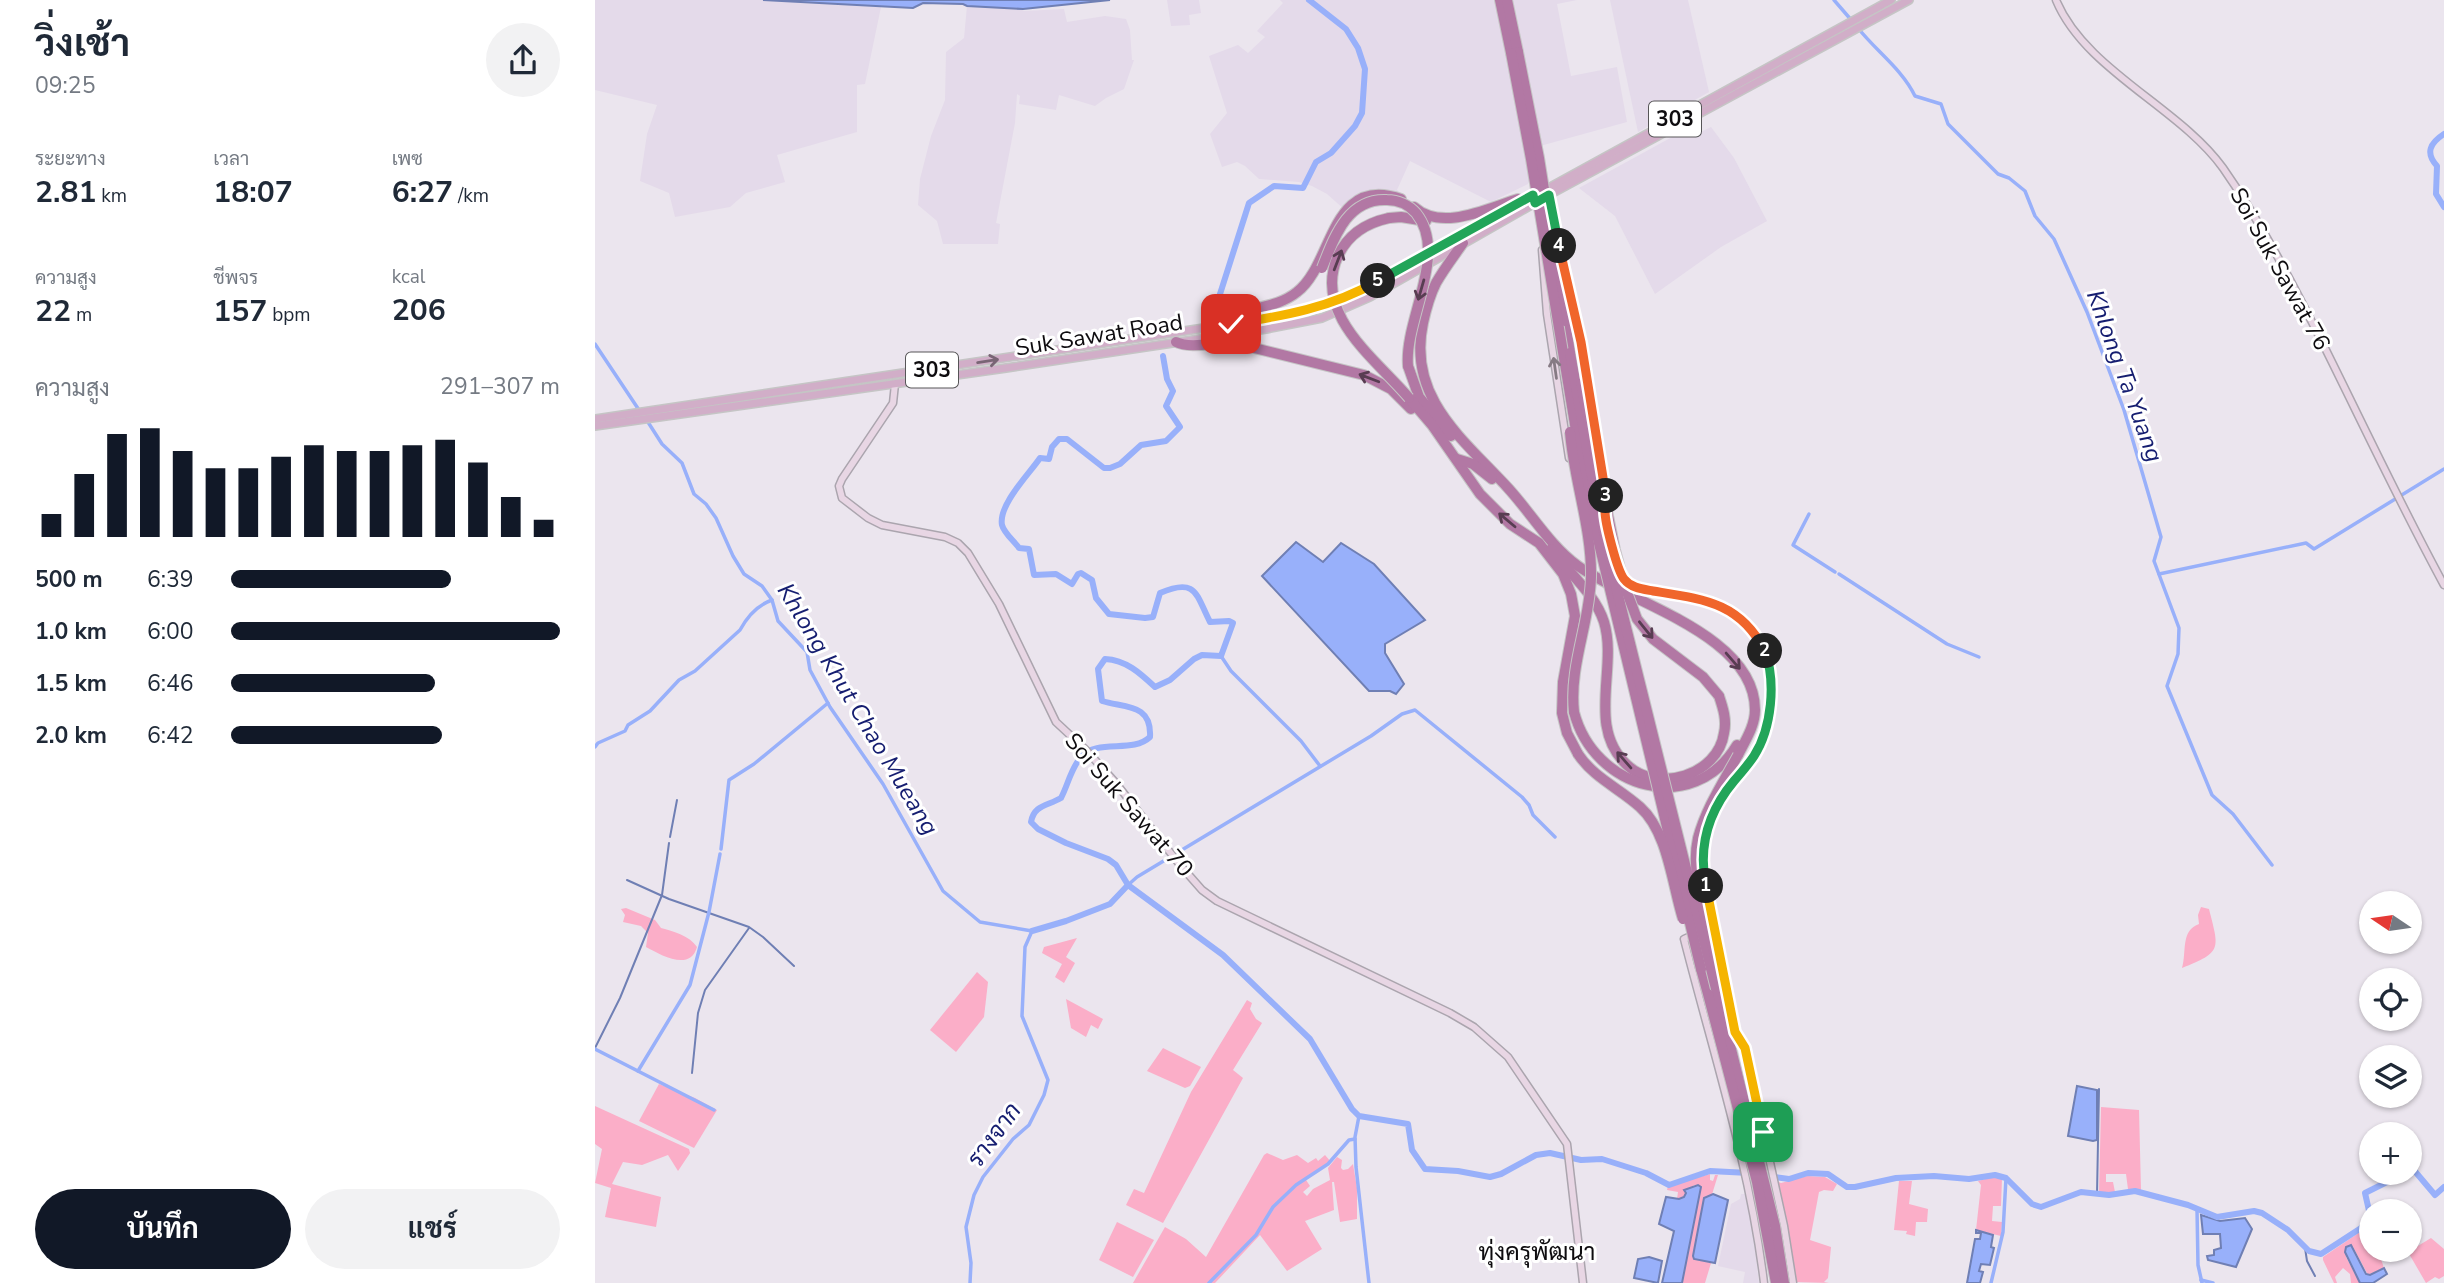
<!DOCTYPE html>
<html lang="th">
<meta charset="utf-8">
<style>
:root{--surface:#fff;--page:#f2f2f3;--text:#1f2937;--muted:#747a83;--accent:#111827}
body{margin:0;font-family:"Nunito Sans",Sarabun,sans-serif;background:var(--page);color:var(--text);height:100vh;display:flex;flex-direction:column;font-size:26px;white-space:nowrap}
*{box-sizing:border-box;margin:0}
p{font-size:23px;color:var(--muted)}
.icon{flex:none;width:38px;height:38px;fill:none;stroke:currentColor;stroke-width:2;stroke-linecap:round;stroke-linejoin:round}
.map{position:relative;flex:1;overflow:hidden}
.details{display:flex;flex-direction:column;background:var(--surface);width:595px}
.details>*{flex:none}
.needle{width:46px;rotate:283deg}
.controls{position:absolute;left:1764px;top:891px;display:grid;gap:14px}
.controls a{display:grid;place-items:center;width:63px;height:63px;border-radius:50%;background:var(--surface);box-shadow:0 2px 5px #0004;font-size:35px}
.pin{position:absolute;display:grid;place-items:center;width:60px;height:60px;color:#fff;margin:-30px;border-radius:14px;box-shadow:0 4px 10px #0006}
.km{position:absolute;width:35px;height:35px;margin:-18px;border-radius:50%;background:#222;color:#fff;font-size:19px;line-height:35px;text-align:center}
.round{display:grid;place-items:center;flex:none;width:74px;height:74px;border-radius:37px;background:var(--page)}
.head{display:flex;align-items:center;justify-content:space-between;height:119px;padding:0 35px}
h1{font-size:38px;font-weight:700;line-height:52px}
.metrics{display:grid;grid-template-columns:repeat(3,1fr);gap:10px;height:119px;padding:7px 35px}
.metrics div{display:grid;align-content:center}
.metrics b{font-size:30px;font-weight:700}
.metrics small{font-size:19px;font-weight:400}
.metrics p{font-size:19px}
.chart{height:196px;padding:14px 35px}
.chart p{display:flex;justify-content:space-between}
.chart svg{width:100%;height:126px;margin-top:7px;stroke:var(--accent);stroke-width:6}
.cta{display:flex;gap:14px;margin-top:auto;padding:14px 35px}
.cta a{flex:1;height:80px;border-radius:42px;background:var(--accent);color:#fff;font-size:28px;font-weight:700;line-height:80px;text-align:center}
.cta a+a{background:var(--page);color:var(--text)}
ul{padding:0 35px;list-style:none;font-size:23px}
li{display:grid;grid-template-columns:112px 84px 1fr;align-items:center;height:52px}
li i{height:18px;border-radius:9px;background:var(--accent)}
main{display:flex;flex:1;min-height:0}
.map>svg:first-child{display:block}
</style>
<main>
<section class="details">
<div class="head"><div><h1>วิ่งเช้า</h1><p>09:25</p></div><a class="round"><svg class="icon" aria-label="share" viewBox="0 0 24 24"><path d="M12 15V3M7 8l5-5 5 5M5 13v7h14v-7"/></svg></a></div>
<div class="metrics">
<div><p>ระยะทาง</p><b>2.81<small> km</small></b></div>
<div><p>เวลา</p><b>18:07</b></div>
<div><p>เพซ</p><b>6:27<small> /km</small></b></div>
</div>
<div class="metrics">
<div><p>ความสูง</p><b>22<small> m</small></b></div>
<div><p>ชีพจร</p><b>157<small> bpm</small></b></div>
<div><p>kcal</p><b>206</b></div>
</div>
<div class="chart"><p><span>ความสูง</span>291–307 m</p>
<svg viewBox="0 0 160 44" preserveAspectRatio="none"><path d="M5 44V36M15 44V22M25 44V8M35 44V6M45 44V14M55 44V20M65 44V20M75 44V16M85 44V12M95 44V14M105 44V14M115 44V12M125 44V10M135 44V18M145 44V30M155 44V38"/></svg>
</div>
<ul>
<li><b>500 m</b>6:39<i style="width:67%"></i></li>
<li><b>1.0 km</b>6:00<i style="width:100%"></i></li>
<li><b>1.5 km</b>6:46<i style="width:62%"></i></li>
<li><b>2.0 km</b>6:42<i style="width:64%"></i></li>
</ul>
<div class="cta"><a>บันทึก</a><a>แชร์</a></div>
</section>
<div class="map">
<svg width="1849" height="1283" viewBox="0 0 1849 1283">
<rect width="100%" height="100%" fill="#ebe5ee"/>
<g fill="#e4daea">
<polygon points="0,0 168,0 286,7 270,84 262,85 262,132 182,155 190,182 151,193 135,207 80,217 74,193 45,181 52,134 62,105 0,90"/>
<polygon points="572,0 604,0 606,13 594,15 595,25 576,26"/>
<polygon points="685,0 982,0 962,4 976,76 1022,67 1032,122 945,146 933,184 896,202 815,161 802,190 809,195 791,191 750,210 732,194 717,186 704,182 664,179 650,166 642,162 627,167 615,134 632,113 614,56 643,45 653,53 670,37 662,31 688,3"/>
<polygon points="1015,0 1093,0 1114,92 1043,132"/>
<polygon points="372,6 425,9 429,11 469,9 472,22 510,16 531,19 535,30 537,60 539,60 529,89 511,98 500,106 464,95 461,110 424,104 425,96 422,94 420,123 401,223 405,224 403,244 348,244 342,221 323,205 325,179 336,136 350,100 351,52 369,38"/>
<polygon points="1099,125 1106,132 1116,127 1139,158 1172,221 1126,247 1060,294 1020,216 984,188"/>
<polygon points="1146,1194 1150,1194 1158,1231 1164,1283 1148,1283 1150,1272 1123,1266 1136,1204 1145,1199"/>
</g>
<g fill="#fbaec8">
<path d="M 1606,907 L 1614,909 C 1624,949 1628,952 1587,968 C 1592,952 1585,931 1604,924 L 1603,915 Z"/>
<path d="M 31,908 L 60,920 L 66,928 C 78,931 95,936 102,947 C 95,972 66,955 51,947 L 53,933 L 46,926 L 28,922 L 30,915 L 26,909 Z"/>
<polygon points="482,938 471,957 480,963 469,983 460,977 467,964 447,953 449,947"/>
<polygon points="382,972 393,982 389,1017 361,1052 335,1030"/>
<polygon points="471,999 508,1019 503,1029 496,1025 491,1037 476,1028"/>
<polygon points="652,1000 657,1003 655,1009 661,1019 667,1023 638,1070 648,1078 568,1223 531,1205 539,1189 549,1193 596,1092"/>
<polygon points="568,1048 606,1067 595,1086 590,1088 552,1071"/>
<polygon points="64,1084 100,1098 122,1110 99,1148 44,1121"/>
<polygon points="0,1106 94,1149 95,1153 83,1171 73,1155 47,1165 28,1162 17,1184 66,1197 61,1227 10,1217 16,1188 0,1183 7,1149 0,1144"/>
<polygon points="1506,1107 1544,1110 1546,1190 1533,1189 1531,1174 1511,1174 1511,1182 1518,1182 1520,1192 1504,1193"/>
<polygon points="672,1153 688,1160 702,1155 713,1163 721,1158 723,1161 730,1155 736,1162 711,1180 715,1186 708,1192 712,1196 718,1189 735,1180 733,1168 742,1157 747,1160 746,1168 748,1170 753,1169 758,1164 762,1188 762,1219 745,1222 739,1182 737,1182 739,1210 710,1221 727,1249 692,1271 665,1235 620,1283 538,1283 570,1227 591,1239 611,1257 669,1155"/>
<path d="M 1115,1174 L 1115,1180 L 1118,1181 L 1120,1175 L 1123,1175 L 1098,1256 L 1116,1263 L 1110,1283 L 1087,1283 L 1106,1187 L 1099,1185 C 1094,1191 1090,1199 1082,1199 L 1083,1192 L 1072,1190 L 1073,1186 Z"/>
<polygon points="1212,1176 1230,1177 1242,1184 1238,1191 1229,1190 1224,1192 1215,1240 1236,1247 1233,1278 1229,1282 1234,1283 1200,1282 1195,1246 1181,1181 1186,1183"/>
<polygon points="1398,1177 1407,1178 1406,1206 1398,1206 1397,1221 1407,1222 1406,1236 1381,1230 1386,1185 1383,1181"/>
<polygon points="1304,1181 1317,1181 1314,1204 1333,1209 1332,1222 1321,1222 1320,1236 1311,1234 1312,1231 1299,1230"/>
<polygon points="522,1222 559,1240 538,1277 504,1260"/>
<polygon points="1771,1228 1776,1236 1776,1250 1783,1250 1789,1268 1773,1275 1758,1247 1751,1257 1765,1283 1756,1283 1755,1274 1748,1268 1740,1277 1742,1283 1739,1283 1728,1260 1728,1257"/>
<polygon points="1836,1238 1849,1249 1849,1276 1844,1279 1840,1277 1831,1283 1813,1252"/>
</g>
<g fill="#98b0fa" stroke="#6f7fb4" stroke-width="2">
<polygon points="168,0 515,0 428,9 372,6 368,4 328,3 318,8"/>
<polygon points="701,542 728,562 746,543 779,564 830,620 790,644 790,653 809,684 801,694 795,691 774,691 667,576"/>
<polygon points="1482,1086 1502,1090 1502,1140 1498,1141 1473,1136"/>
<polygon points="1103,1185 1106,1187 1087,1283 1067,1283 1079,1231 1064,1224 1071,1197 1084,1199 1089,1197 1091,1193 1089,1190"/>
<polygon points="1118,1194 1133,1200 1120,1263 1099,1259 1098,1256 1109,1198"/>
<polygon points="1606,1215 1625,1221 1650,1218 1657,1229 1641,1267 1613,1260 1612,1256 1619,1255 1619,1250 1626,1248 1625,1234 1608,1234"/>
<polygon points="1381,1230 1398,1235 1396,1247 1399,1248 1395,1265 1386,1264 1384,1271 1388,1272 1385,1283 1372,1283 1380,1239 1385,1239 1386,1233 1381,1233"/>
<polygon points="1756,1245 1771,1274 1775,1275 1789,1268 1792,1274 1778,1283 1765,1283 1750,1252 1751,1247"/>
<polygon points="1054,1257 1067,1261 1063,1283 1039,1278 1043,1259"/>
</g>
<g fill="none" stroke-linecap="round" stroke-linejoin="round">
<g stroke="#6f7fb4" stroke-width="2">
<polyline points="75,837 82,800"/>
<polyline points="32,880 74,899 154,927 168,937 199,966"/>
<polyline points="0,1048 25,998 67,895 74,843"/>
<polyline points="97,1073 103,1013 110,990 154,928"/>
<polyline points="1502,1194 1504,1089"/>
<polyline points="1710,1248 1712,1261 1720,1276"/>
</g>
<g stroke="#98b0fa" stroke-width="3.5">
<polyline points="1239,0 1258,22"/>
<path d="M 1263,28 C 1281,51 1307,69 1320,96 L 1346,104 L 1353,124 L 1403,174 L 1414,178 L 1430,191 L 1440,216 L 1459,239 L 1492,312 L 1529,410 L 1566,537 L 1559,561 L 1584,628 L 1583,654 L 1572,686 L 1617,795 L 1638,814 L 1677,865"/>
<polyline points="0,344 46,413"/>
<polyline points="51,419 67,444 87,463 99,494 111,504 121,518 138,556 149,574 167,586 177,600 183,621 212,652 215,670 235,707 288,784 348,891 385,922 437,931 430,947 427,1016 453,1080 449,1095 434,1125 418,1139 388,1177 379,1195 371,1227 376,1263 375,1283"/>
<polyline points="1214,514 1198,545 1240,572"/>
<polyline points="1244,574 1352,644 1384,657"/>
<polyline points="1564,574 1711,543 1719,549 1849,469"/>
<polyline points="626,656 636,671 706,741 725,766"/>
<path d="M 0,747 L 3,743 L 30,731 L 33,725 L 55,711 L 84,680 L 100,671 L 145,630 C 152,617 163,605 177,600"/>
<polyline points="126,849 134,780 159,764 233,703"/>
<polyline points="533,885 542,877 776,736 807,714 820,710 927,797 934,805 938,815 960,837"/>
<polyline points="0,1049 119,1110"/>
<polyline points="43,1071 95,985 114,912 125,854"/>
<polyline points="764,1116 760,1137 761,1167 774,1283"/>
<polyline points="1602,1209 1603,1265 1607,1283"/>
<polyline points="1606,1280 1618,1283"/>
<polyline points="614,1283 661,1235 678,1207 701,1185 733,1164 754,1140 760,1139"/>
<polyline points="1396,1283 1408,1232 1411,1178"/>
</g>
<g stroke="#98b0fa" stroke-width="6">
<path d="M 1849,134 C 1835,143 1830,153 1842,166 L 1841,194 L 1849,207"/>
<polyline points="618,316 654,203 679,186 708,188 721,162 736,153 760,126 767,113 770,69 763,48 751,29 714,0"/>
<path d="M 568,356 L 572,379 L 578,391 L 571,406 L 585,427 L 571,441 L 546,445 L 525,464 L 515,468 L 509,468 L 472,439 L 464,439 L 457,447 L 454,459 L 445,458 C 435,473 403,505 407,525 C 409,533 419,541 424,548 L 434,549 L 439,575 L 461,574 L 477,584 L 483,574 L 486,573 L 497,580 L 501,598 L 514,614 L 550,618 L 558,617 L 565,593 C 602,577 601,595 615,622 L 634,621 L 638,623 L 626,656 L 607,655 L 599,659 L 575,680 L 560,687 C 545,673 531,660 510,659 L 503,669 L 507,701 C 529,708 557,703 555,737 C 537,754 503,738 486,757 C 476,768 473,785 466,798 C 452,806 439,805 436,822 L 443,829 L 471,843 L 513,859 L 521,865 L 533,885 L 628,955 L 715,1039 L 757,1109 L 764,1116 L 813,1124 L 817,1150 L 830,1169 L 863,1171 L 895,1177 L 906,1174 L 941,1155 L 955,1153 L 986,1160 L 1007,1159 L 1051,1173 L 1074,1185 L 1115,1171 L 1154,1173"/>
<polyline points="437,931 471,921 515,904 533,885"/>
<polyline points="1815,1171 1818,1169 1840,1195 1849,1187"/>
<polyline points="1164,1175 1194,1179 1213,1173 1233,1174 1252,1187 1260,1187 1301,1178 1339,1176 1374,1179 1400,1175 1411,1178 1437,1204 1446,1207 1486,1192 1514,1195 1540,1191 1593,1205 1622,1217 1659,1211 1667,1213 1693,1230 1714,1251 1726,1254 1766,1228 1775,1215 1770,1193 1812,1172"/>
</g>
<g stroke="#aba5ae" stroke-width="9">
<g id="secondary">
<path d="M 1461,0 C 1490,70 1584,107 1628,168 C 1665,221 1696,280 1725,338 C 1766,420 1805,504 1849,585"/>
<polyline points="960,231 986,342 1001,436"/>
<polyline points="947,250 952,314 974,458"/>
<polyline points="300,384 298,403 247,479 244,486 247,498 273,518 287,525 350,537 363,543 373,553 404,604 461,722 490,749 520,782 585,865 607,890 622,901 855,1013 879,1027 913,1057 972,1144 988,1283"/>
<path d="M 1030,580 C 1052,601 1107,592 1136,611 C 1182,642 1185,701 1163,749 C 1157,762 1147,772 1138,783 C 1121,805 1112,829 1107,855 L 1139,1029 L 1150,1048 L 1189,1226 L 1198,1283"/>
<path d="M 1100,934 L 1089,939 C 1118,1053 1155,1166 1169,1283"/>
</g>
</g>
<g stroke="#c5c5c5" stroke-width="10">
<g id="primary">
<path d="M 0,419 L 636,324 C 689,316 728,310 777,285 L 1296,0"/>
<polyline points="0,426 411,368 671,329 727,318 775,297 954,195 1314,0"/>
</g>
</g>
<g stroke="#c5c5c5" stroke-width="12">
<g id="highway">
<polyline points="905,0 916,53"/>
<polyline points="912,0 923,52"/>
<path d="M 819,207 C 847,232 893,208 923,199"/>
<polyline points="794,218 806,217 831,221"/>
<path d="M 868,243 C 859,256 849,269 841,283 C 835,295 831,309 828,323 C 812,398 868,439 913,488 C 936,513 955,546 983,566 C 1034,603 1160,634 1160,710 C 1160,726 1150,741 1143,755"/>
<path d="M 627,320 C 650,306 680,310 702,292 C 739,264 735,174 806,199"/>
<polyline points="970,321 975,353"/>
<path d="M 581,342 C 595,349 622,342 639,343 L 769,375 L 796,389 L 816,409"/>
<polyline points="813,366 824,397 856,436"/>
<polyline points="814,398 837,425 885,494 915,524 944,543 968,574 976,594 980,616 968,682 967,713 972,733 983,754"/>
<polyline points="862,459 878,464 897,479"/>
<path d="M 956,549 C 974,573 1000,594 1009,622 C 1023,668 991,727 1032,765 C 1063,794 1123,775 1129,733 C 1132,720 1128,708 1124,696"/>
<path d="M 979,712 C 999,789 1098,818 1142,745"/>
<polyline points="1106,969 1113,994"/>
</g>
</g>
<use href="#secondary" stroke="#e8d6e4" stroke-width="6"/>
<use href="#primary" stroke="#d1aec8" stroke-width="7"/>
<use href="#highway" stroke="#b278a4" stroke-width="10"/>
<g stroke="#c5c5c5" stroke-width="12" stroke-linecap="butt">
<g id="highway-bridge">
<polyline points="923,52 944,158 970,321"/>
<polyline points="916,53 936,159 990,485 1106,969"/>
<path d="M 794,218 C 771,223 753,234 743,256 C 717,314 781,359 814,398"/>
<path d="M 727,268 C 739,238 752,198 792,200 C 803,200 814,205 821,213 C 854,254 809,319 813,366"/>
<polyline points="975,353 999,487 1023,595 1180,1226 1189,1283"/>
<polyline points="986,384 1020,550 1030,587 1042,619 1058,639 1108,677 1124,696"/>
<path d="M 975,432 C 979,481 997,529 996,577 C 995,623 974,665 979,712"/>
<path d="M 983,754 C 999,778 1024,788 1045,807 C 1073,832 1077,884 1088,919"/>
<path d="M 1122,966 C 1115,928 1094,877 1103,838 C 1111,808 1129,781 1143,755"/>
<polyline points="1113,994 1162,1182 1181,1283"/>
</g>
</g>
<use href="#highway-bridge" stroke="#b278a4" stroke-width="10"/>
</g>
<defs><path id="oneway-shaft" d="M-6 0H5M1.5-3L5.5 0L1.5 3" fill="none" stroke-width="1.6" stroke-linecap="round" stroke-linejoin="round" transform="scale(1.75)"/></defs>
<g stroke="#583d52">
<use href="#oneway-shaft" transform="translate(743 260) rotate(-69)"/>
<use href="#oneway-shaft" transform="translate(826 290) rotate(106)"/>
<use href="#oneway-shaft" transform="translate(774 378) rotate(-159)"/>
<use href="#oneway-shaft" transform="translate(912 520) rotate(-140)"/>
<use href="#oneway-shaft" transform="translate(1051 630) rotate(51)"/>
<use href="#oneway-shaft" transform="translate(1138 661) rotate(49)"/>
<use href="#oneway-shaft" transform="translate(1029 760) rotate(-131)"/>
</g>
<use stroke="#796575" href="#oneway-shaft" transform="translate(393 361) rotate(-9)"/>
<use stroke="#867b84" href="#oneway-shaft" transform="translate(960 368) rotate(-98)"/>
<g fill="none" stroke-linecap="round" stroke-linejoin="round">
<g stroke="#fff" stroke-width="14">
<polyline id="split-1" points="1111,886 1140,1032 1150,1048 1168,1132"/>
</g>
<g stroke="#fff" stroke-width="14">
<path id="split-2" d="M 1111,886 C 1103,847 1113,812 1139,781 C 1146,773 1153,765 1159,756 C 1177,728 1181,682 1170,651"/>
</g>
<g stroke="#fff" stroke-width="14">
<path id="split-3" d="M 1011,496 C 1011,501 1010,506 1010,511 C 1010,523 1022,570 1029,579 C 1036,588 1047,589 1058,591 C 1108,599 1145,602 1170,651"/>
</g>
<g stroke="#fff" stroke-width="14">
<polyline id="split-4" points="964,246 986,342 1011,496"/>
</g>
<g stroke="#fff" stroke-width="14">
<polyline id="split-5" points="783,281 938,195 940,203 954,195 964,246"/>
</g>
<g stroke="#fff" stroke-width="14">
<path id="split-6" d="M 636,324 C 688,316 736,308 783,281"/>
</g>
<use href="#split-1" stroke="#f5b400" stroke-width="9"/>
<use href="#split-2" stroke="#22a559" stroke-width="9"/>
<use href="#split-3" stroke="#f0652b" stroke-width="9"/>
<use href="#split-4" stroke="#f0652b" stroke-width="9"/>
<use href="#split-5" stroke="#22a559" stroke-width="9"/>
<use href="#split-6" stroke="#f5b400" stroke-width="9"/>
</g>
<g text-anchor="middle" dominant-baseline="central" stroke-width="6" stroke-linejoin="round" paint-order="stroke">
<g fill="#fff" stroke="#565557" stroke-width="2">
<rect x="1054" y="101.5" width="52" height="35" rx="5"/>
<rect x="311" y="352.5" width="52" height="35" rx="5"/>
</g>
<g font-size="21" font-weight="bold" fill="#0e0c0f">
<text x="1080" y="119">303</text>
<text x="337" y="370">303</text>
</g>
<g font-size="23" fill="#0e0c0f" stroke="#fff">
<text transform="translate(1685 269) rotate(61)">Soi Suk Sawat 76</text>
<text transform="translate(504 335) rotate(-9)">Suk Sawat Road</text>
<text transform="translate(534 805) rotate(49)">Soi Suk Sawat 70</text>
</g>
<g font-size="24" font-style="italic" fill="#151d70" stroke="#fff">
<text transform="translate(1530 376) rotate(70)">Khlong Ta Yuang</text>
<text transform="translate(263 709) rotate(59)">Khlong Khut Chao Mueang</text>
<text transform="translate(399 1135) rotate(-54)">รางจาก</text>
</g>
<g font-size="24" fill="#0e0c0f" stroke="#fff">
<text x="942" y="1252">ทุ่งครุพัฒนา</text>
</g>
</g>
</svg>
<div class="controls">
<a><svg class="needle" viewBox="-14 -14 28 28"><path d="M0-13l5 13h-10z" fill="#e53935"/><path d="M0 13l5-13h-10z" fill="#747a83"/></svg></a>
<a><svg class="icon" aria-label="locate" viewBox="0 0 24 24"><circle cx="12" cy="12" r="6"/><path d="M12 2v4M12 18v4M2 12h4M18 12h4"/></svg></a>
<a><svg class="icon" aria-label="layers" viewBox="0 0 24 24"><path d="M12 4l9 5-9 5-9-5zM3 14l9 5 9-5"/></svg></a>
<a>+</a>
<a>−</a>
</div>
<div class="pin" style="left:1168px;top:1132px;background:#1e9e55"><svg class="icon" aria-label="arrive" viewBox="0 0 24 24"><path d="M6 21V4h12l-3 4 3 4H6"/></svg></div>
<div class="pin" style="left:636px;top:324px;background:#d93025"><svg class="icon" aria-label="check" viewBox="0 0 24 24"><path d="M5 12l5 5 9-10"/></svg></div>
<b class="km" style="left:1111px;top:886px">1</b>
<b class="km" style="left:1170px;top:651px">2</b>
<b class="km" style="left:1011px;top:496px">3</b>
<b class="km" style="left:964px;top:246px">4</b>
<b class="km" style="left:783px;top:281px">5</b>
</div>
</main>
